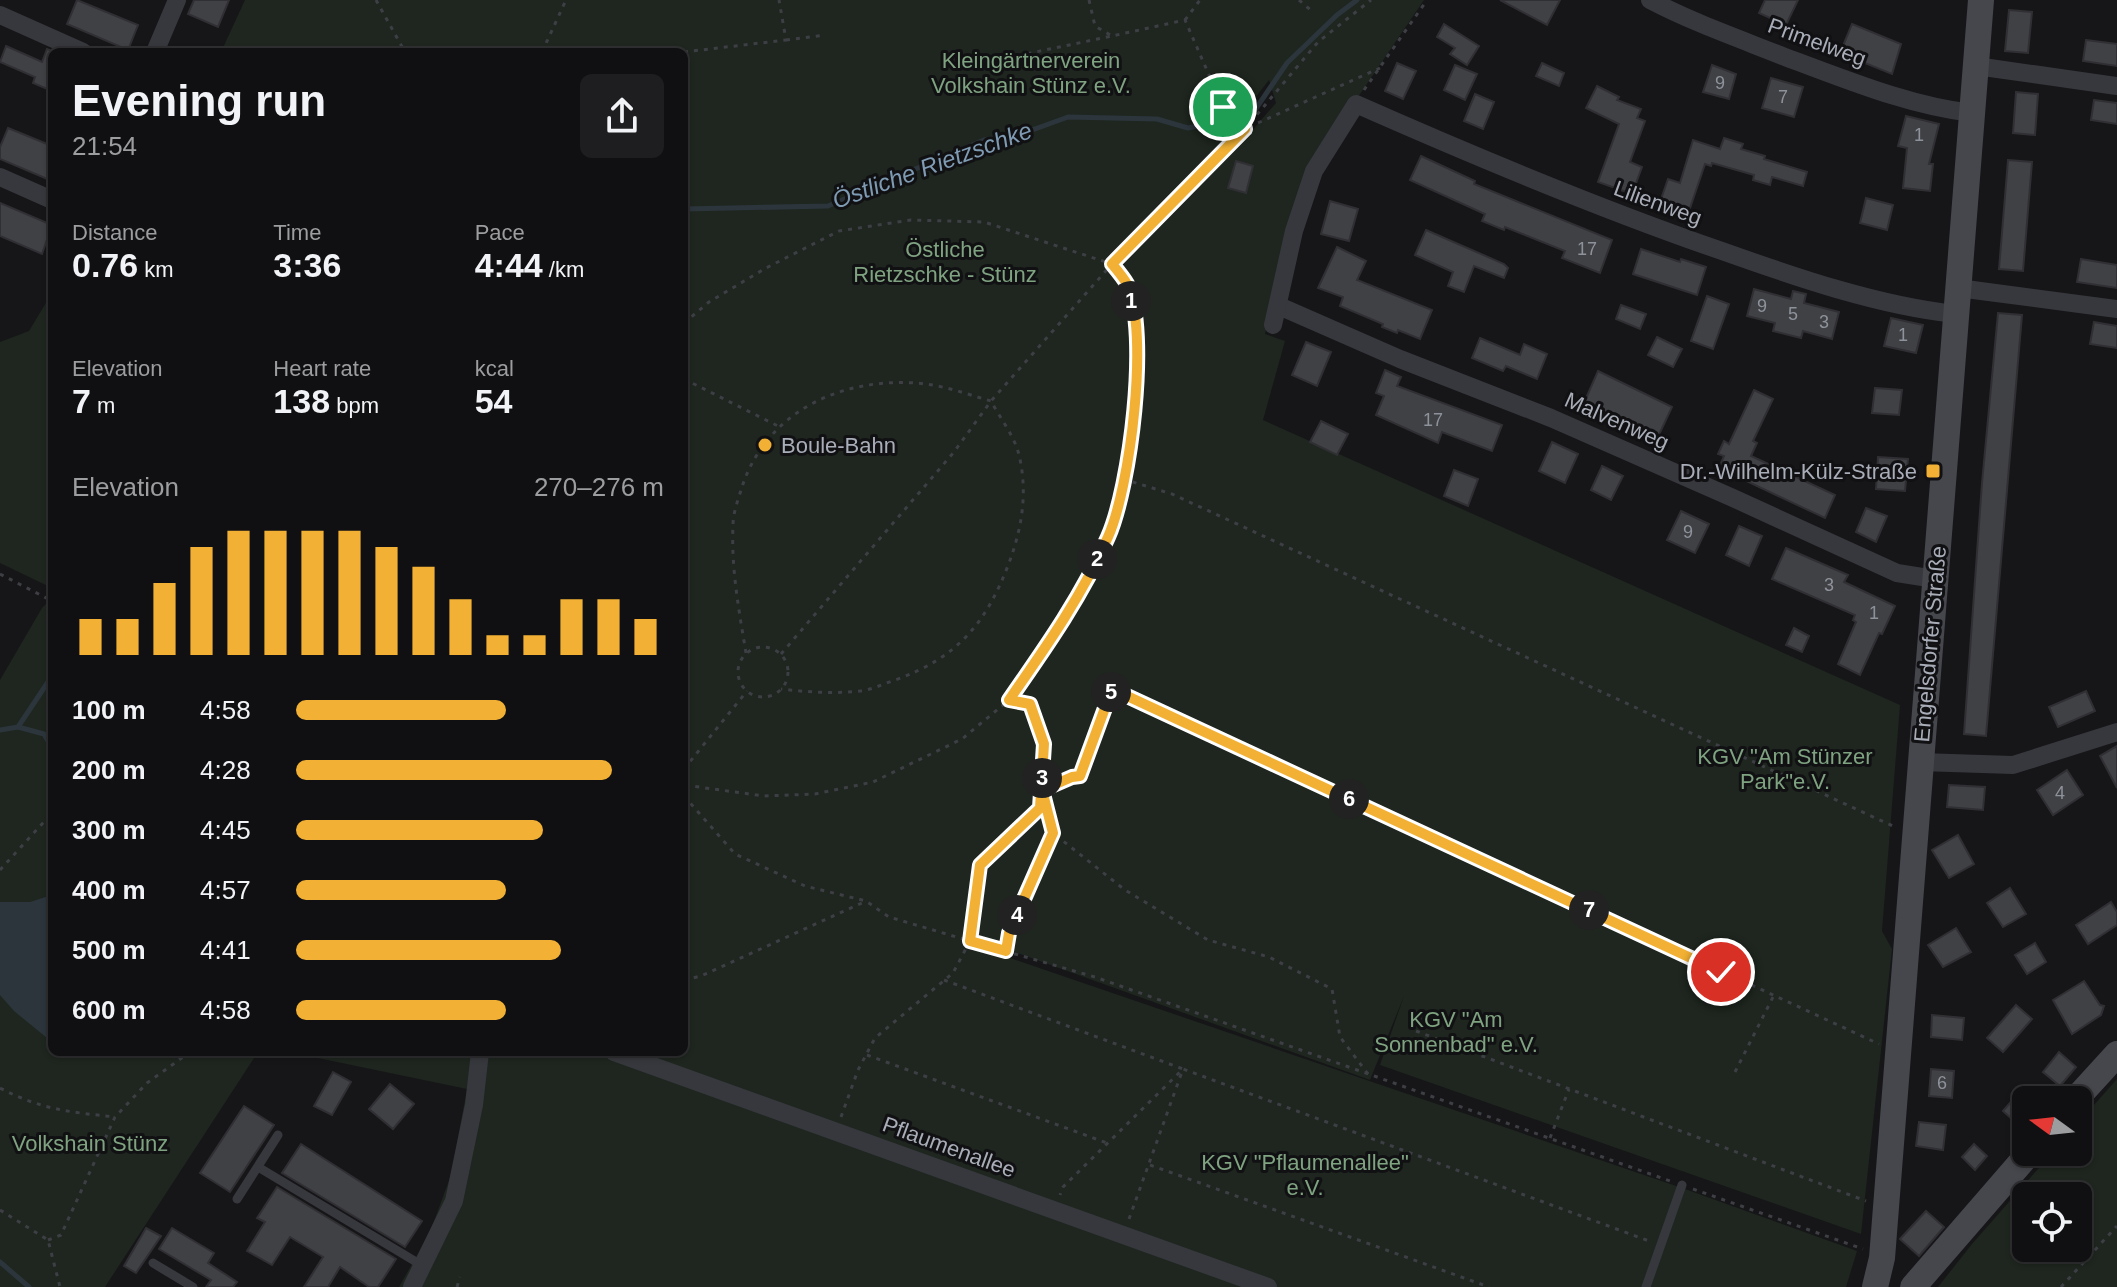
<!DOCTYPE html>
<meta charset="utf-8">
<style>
:root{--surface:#101012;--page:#1e1e20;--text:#f1f3f6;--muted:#9c9d9f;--line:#303032;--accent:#f2b134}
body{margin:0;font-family:Helvetica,sans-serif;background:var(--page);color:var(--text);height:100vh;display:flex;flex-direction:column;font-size:30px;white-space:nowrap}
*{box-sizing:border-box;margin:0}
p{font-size:26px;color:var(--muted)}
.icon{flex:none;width:44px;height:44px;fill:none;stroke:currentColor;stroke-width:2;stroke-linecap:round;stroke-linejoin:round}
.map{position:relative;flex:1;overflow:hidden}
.sheet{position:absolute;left:48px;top:48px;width:640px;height:1008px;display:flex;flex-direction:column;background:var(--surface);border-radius:12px;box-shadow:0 2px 6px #0004,0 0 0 2px var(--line)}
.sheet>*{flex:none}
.needle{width:52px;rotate:285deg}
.fabs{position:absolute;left:2012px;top:1086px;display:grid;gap:16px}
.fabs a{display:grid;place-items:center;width:80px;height:80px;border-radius:12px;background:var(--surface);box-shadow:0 2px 6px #0004,0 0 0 2px var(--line);font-size:40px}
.pin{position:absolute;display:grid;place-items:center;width:68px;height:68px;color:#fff;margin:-34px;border:4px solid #fff;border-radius:50%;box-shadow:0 2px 8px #0007}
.km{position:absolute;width:40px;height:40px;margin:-20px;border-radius:50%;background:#222;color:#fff;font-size:22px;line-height:40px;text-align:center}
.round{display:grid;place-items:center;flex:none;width:84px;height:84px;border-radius:12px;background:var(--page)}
.summary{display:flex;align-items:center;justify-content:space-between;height:136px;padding:0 24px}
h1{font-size:44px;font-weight:600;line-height:60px}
.stats{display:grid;grid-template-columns:repeat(3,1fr);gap:12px;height:136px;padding:8px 24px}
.stats div{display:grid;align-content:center}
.stats b{font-size:34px;font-weight:600}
.stats small{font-size:22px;font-weight:400}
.stats p{font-size:22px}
.chart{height:224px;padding:16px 24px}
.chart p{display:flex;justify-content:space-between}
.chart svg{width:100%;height:144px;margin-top:8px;stroke:var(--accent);stroke-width:6}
ul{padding:0 24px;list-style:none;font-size:26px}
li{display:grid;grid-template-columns:128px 96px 1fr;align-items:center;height:60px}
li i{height:20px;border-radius:10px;background:var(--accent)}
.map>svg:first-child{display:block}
</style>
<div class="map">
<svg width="2117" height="1287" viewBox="0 0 2117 1287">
<rect width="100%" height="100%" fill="#161618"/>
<g fill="#1e261f" fill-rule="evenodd">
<path d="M 245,0 L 1424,0 L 1305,175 L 1265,334 L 1285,341 L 1263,420 L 1900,705 L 1882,931 L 1892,949 L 1861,1234 L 1380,1065 L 1404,996 L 1370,1080 L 987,942 L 984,949 L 1685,1189 L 1857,1251 L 1846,1287 L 399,1287 L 430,1232 L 451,1175 L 467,1089 L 289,1052 L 684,1052 L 684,52 L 221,52 ZM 1269,80 L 1276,103 L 1243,141 L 1227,127 L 1241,116 Z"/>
<polygon points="52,293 52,588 0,563 0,342 29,331"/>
<polygon points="52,598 52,1052 258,1052 105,1287 0,1287 0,680 42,608"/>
<path d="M 2117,1079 L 2117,1287 L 1938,1287 L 1972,1244 L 2053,1152 L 2078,1152 L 2078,1123 ZM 2078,1196 L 2078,1248 L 2026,1248 L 2026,1196 Z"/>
</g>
<polygon fill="#2c353c" points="52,895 52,1042 14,1011 0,995 0,902 30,902"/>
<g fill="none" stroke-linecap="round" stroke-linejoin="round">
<g stroke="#2c353c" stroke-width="5">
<polyline points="684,209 828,206 984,140 1035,129 1068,117 1157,119 1188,128 1213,123 1229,133 1255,110 1287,63 1337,15 1357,0"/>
<polyline points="18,727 44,734 51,746"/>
<polyline points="0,730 18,727 52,676"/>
<polyline points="0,1262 29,1287"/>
</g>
</g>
<g fill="#404145" stroke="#303034" stroke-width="2">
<polygon points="77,0 138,25 128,50 67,24"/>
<polygon points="194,0 229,0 218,27 188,14"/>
<polygon points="1500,0 1560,0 1547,25"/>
<polygon points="1765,0 1798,0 1786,25 1759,13"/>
<polygon points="2009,10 2032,12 2028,53 2005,51"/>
<polygon points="1444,24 1479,46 1467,65 1450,54 1455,48 1437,37"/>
<polygon points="1852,24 1901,44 1892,74 1840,53"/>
<polygon points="2086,40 2117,44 2117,66 2083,61"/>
<polygon points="6,46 42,62 47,49 52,51 52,91 33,83 35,77 0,62"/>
<polygon points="1397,63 1416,71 1403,99 1385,91"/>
<polygon points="1542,63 1564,73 1559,86 1536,76"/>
<polygon points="1455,65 1477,74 1465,100 1444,90"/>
<polygon points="1712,65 1736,74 1729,99 1703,92"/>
<polygon points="1771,78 1803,87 1794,117 1762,108"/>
<polygon points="1597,86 1619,97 1617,100 1641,109 1637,118 1645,121 1630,162 1642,167 1632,194 1598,182 1619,124 1586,108"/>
<polygon points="2016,92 2038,94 2035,135 2013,133"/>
<polygon points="1475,94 1494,102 1483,129 1464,121"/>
<polygon points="2094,100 2117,103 2117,124 2091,120"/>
<polygon points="1906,116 1939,124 1929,164 1933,164 1930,191 1903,188 1907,148 1898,146"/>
<polygon points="8,128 52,146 52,181 0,159 0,147"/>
<polygon points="1724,138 1743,144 1741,149 1765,156 1764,159 1807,172 1803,186 1772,177 1770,185 1753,180 1754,175 1712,163 1711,166 1705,164 1688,214 1659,205 1668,179 1680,183 1693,140 1720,149"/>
<polygon points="1421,156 1475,181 1474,184 1612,240 1600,273 1562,258 1565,251 1505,227 1504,230 1482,221 1485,214 1410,180"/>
<polygon points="2008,160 2032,162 2023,271 1999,269"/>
<polygon points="1236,161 1253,166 1246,193 1228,188"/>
<polygon points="1866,198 1893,205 1887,230 1860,223"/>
<polygon points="1330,201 1358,209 1349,241 1321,234"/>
<polygon points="0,203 52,225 42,254 0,236"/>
<polygon points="1426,230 1504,264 1508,268 1504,278 1474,266 1464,292 1448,286 1453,272 1415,255"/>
<polygon points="1337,247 1366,261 1357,280 1432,310 1420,339 1398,330 1397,333 1382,327 1383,324 1340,306 1343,297 1318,288"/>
<polygon points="1641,249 1680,262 1681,259 1706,267 1697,295 1633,274"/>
<polygon points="2081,259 2117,265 2117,288 2077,282"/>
<polygon points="1754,289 1791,299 1793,291 1806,294 1804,303 1839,312 1832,339 1803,331 1801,338 1773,331 1775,323 1747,316"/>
<polygon points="1707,296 1729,304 1713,349 1691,341"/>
<polygon points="1621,305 1646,314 1640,329 1616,319"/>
<polygon points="1998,313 2022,315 1986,736 1964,734 1982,483"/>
<polygon points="1891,318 1923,325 1916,353 1884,346"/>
<polygon points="2094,322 2117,326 2117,348 2090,344"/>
<polygon points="1657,337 1682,349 1673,367 1648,355"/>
<polygon points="1480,338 1520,355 1524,344 1547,354 1537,379 1506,366 1503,371 1472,358"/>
<polygon points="1306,342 1331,352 1317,386 1292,375"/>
<polygon points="1385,370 1401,377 1397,386 1502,425 1492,451 1442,432 1438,443 1376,415 1384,396 1376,393"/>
<polygon points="1598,371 1672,407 1657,439 1583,405"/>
<polygon points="1875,388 1902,390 1899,415 1872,413"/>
<polygon points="1754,390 1773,399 1753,441 1757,443 1751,456 1835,495 1825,518 1719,468 1724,456 1718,454 1724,441 1729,444"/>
<polygon points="1321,421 1348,434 1337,455 1310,442"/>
<polygon points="1552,442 1578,454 1565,483 1539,471"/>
<polygon points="1878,457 1908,459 1905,491 1876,489"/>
<polygon points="1602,466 1623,476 1611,500 1591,490"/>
<polygon points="1454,470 1478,479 1468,506 1444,496"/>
<polygon points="1866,508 1887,516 1876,542 1856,532"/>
<polygon points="1681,511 1709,524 1695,553 1667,540"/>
<polygon points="1739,526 1762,536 1749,566 1726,555"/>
<polygon points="1786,548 1848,575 1844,582 1895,606 1882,634 1879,633 1860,675 1838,664 1856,622 1853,620 1855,615 1772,579"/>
<polygon points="1794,628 1809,636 1802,652 1786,645"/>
<polygon points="2086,691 2095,711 2058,727 2049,707"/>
<polygon points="2117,746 2117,788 2100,756"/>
<polygon points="2067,770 2083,795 2053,815 2037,790"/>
<polygon points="1949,785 1985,787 1983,810 1947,807"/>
<polygon points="1958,835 1974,864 1949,878 1932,850"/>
<polygon points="2010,888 2026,914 2003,927 1987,903"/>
<polygon points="2111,902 2117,912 2117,925 2088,944 2076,925"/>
<polygon points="1956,928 1971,952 1943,967 1928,945"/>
<polygon points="2035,943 2046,962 2027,974 2015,955"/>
<polygon points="2084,981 2100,1005 2104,1006 2101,1015 2072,1034 2053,1000"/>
<polygon points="2016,1005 2032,1019 2003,1052 1987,1038"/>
<polygon points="1932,1015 1964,1018 1962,1040 1931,1037"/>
<polygon points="2059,1052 2076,1067 2060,1086 2043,1072"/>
<polygon points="1931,1069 1954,1071 1952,1098 1929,1096"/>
<polygon points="333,1072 351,1082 332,1115 314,1106"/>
<polygon points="390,1084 414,1104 393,1129 369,1109"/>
<polygon points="2016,1096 2026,1105 2026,1132 2003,1111"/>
<polygon points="244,1106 274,1125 230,1192 200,1173"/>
<polygon points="1919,1122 1946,1125 1943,1150 1916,1146"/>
<polygon points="301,1144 422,1221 405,1247 282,1173"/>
<polygon points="1974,1144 1987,1156 1975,1170 1962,1157"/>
<polygon points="277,1187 396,1259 378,1287 369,1287 340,1267 328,1287 304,1287 323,1257 290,1237 272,1265 247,1251 265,1222 257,1218"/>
<polygon points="1926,1211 1944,1227 1919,1256 1900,1239"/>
<polygon points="146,1228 161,1236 136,1273 124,1266"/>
<polygon points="172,1228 214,1253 208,1263 237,1282 233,1287 206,1287 211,1280 159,1249"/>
</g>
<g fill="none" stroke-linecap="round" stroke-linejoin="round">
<g stroke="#3d3f44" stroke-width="3" stroke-dasharray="4 6" stroke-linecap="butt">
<polyline points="376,0 405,52"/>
<polyline points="1089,0 1095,26 1112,36 1185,20 1223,107 1231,119 1245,129"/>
<polyline points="1299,0 1314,13"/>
<polyline points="1185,20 1200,0"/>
<polyline points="786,40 825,35"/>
<polyline points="542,52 566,0"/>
<polyline points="684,52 786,40 779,0"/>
<polyline points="959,68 1112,36"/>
<polyline points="1364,90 1427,0"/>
<polyline points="1249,127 1380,68"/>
<polyline points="684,323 709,302 766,268 839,231 911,220 984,222 1112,264 1127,284 1134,319 1137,360 1131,437 1110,534 1084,587 1061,625 1009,700 962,739 873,782 815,794 764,796 684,785"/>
<polyline points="684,379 778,426"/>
<polyline points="1123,479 1172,494 1895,827"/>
<polyline points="0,574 52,601"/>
<circle cx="763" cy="672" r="25"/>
<path d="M 746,653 C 739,611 731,568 733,525 C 733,512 739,497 743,484 C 770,407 849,375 926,384 C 948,387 970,395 991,401 C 1000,418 1015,437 1019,455 C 1028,492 1022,528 1009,563 C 986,624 957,658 895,680 C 883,684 871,690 860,691 C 833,694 807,692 781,689"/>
<polyline points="781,654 954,452 991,401 1112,264 1234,142 1318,42 1371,0"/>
<polyline points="684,769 747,691"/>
<polyline points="684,796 735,854 805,886 866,901 889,917 970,941 980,865 1040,808 1044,744 1030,704 1009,700"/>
<polyline points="0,870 52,813"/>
<polyline points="1006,951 1009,933 1053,833"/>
<polyline points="684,980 701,976 864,902"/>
<polyline points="944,980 1183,1069 1063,1187 1060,1195"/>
<polyline points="1416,1031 1866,1201"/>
<polyline points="867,1055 1107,1143"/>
<polyline points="1735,1072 1774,995"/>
<polyline points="1368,1074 1340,1037 1332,989 1269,957 1208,940 1125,890 1053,833 1042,790 1080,776 1112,689 1879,1044"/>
<path d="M 0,1088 C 42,1110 70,1112 115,1117"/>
<polyline points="841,1117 858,1070 875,1038 953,973 970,941 1095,977 1670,1181"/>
<polyline points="1550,1138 1569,1089"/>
<polyline points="1150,1165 1489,1287"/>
<polyline points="1693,1189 1863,1249"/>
<polyline points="0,1210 48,1240 60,1287"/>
<polyline points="1129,1219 1183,1069 1649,1241"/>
<polyline points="48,1240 61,1235 115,1117 147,1083 190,1052"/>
<polyline points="457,1287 460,1277"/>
<polyline points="2061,1287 2117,1226"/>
</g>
<g stroke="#37383d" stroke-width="9">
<polyline points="258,1167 423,1266"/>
<polyline points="237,1199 278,1135"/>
<polyline points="153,1263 193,1287"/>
<polyline points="1646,1287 1682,1185"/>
</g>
<g stroke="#37383d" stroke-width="18">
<path d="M 1650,0 C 1694,23 1740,39 1785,57 C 1845,79 1909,106 1972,113"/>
<polyline points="0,15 83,52"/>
<polyline points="155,52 177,0"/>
<polyline points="1976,66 2117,86"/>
<polyline points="0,177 52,200"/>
<polyline points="1958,288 2117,309"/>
<polyline points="1279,306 1400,359 1551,418 1733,498 1897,573 1935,579"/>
<path d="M 1273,325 L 1294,231 L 1314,171 L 1356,104 C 1476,157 1597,208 1722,251 C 1795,277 1879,306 1956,314"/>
<polyline points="1920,762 2013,765 2117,732"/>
<polyline points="614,1052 1268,1287"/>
<polyline points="412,1287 454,1201 474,1105 480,1052"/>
</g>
<g stroke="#45474d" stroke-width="26">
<polyline points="2075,1100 2117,1054"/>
<polyline points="1875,1287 1882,1258 1981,0"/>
<polyline points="1913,1287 2030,1152"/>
</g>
</g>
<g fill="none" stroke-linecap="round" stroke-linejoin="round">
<g stroke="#fff" stroke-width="16">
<path id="route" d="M 1223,107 L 1231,119 L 1245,129 L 1112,264 C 1117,270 1123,277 1127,284 C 1150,332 1130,488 1108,537 C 1082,596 1046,647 1009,700 L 1030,704 L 1044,744 L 1040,808 L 980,865 L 970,941 L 1006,951 L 1009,933 L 1053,833 L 1042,790 L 1072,777 L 1080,776 L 1112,689 L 1721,972"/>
</g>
<use href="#route" stroke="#f2b134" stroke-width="10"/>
</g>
<g fill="#f2b134" stroke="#111113" stroke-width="3">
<circle cx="765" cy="445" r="8"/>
<rect x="1925" y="463" width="16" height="16" rx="4"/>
</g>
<g text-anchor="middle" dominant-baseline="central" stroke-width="6" stroke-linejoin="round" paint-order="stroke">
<g font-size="18" fill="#8e929b">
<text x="1720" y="83">9</text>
<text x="1783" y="97">7</text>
<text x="1919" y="135">1</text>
<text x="1587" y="249">17</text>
<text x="1762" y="306">9</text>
<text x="1793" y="314">5</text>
<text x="1824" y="322">3</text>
<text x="1903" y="335">1</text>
<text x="1433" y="420">17</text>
<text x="1688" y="532">9</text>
<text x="1829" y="585">3</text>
<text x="1874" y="613">1</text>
<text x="2060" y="793">4</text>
<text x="1942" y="1083">6</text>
</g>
<g font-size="22" fill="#a8adb8" stroke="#111113">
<text transform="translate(1817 42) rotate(20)">Primelweg</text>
<text transform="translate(1658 203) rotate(20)">Lilienweg</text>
<text transform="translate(1617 421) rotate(24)">Malvenweg</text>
<text transform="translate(1930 644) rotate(-85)">Engelsdorfer Straße</text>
<text transform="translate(949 1147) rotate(20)">Pflaumenallee</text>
</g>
<g font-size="22" fill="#7fa381" stroke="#111113">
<text x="1031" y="60">Kleingärtnerverein<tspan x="1031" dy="25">Volkshain Stünz e.V.</tspan></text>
<text x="945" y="249">Östliche<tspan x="945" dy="25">Rietzschke - Stünz</tspan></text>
<text x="1785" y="756">KGV "Am Stünzer<tspan x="1785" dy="25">Park"e.V.</tspan></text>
<text x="1456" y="1019">KGV "Am<tspan x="1456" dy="25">Sonnenbad" e.V.</tspan></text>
<text x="90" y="1143">Volkshain Stünz</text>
<text x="1305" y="1162">KGV "Pflaumenallee"<tspan x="1305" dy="25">e.V.</tspan></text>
</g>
<g font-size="22" fill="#a8adb8" stroke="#111113" text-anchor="start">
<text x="781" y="445">Boule-Bahn</text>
<text x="1917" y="471" text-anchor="end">Dr.-Wilhelm-Külz-Straße</text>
</g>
<g font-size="24" font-style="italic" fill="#7f9bb3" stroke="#111113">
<text transform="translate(932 165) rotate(-20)">Östliche Rietzschke</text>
</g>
</g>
</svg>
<div class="fabs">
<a><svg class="needle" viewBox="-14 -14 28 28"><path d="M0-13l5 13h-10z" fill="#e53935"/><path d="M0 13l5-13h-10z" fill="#9c9d9f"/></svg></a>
<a><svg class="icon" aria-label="locate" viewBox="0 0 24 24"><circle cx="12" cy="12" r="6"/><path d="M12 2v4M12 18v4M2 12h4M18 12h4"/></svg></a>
</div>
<div class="pin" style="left:1223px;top:107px;background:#1e9e55"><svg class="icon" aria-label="arrive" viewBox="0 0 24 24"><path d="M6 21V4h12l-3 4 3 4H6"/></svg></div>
<div class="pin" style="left:1721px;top:972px;background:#d93025"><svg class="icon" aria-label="check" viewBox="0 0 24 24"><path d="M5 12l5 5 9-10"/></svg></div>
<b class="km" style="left:1131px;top:301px">1</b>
<b class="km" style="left:1097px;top:559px">2</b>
<b class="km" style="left:1042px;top:778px">3</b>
<b class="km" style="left:1017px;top:915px">4</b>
<b class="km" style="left:1111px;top:692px">5</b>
<b class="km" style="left:1349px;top:799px">6</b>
<b class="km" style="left:1589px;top:910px">7</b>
<section class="sheet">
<div class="summary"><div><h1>Evening run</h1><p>21:54</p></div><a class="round"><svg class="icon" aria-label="share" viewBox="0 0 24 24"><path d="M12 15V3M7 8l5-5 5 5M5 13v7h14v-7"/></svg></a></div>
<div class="stats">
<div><p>Distance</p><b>0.76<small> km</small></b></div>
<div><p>Time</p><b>3:36</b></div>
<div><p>Pace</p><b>4:44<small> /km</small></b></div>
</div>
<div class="stats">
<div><p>Elevation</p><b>7<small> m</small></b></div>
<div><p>Heart rate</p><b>138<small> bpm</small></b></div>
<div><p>kcal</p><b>54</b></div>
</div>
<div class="chart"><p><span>Elevation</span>270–276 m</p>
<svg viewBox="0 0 160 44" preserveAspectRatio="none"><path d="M5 44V33M15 44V33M25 44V22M35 44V11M45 44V6M55 44V6M65 44V6M75 44V6M85 44V11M95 44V17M105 44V27M115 44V38M125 44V38M135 44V27M145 44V27M155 44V33"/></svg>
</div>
<ul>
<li><b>100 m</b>4:58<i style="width:57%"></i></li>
<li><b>200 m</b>4:28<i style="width:86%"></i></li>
<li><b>300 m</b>4:45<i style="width:67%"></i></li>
<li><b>400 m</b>4:57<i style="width:57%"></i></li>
<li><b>500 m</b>4:41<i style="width:72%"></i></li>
<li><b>600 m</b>4:58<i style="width:57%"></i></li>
</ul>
</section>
</div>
